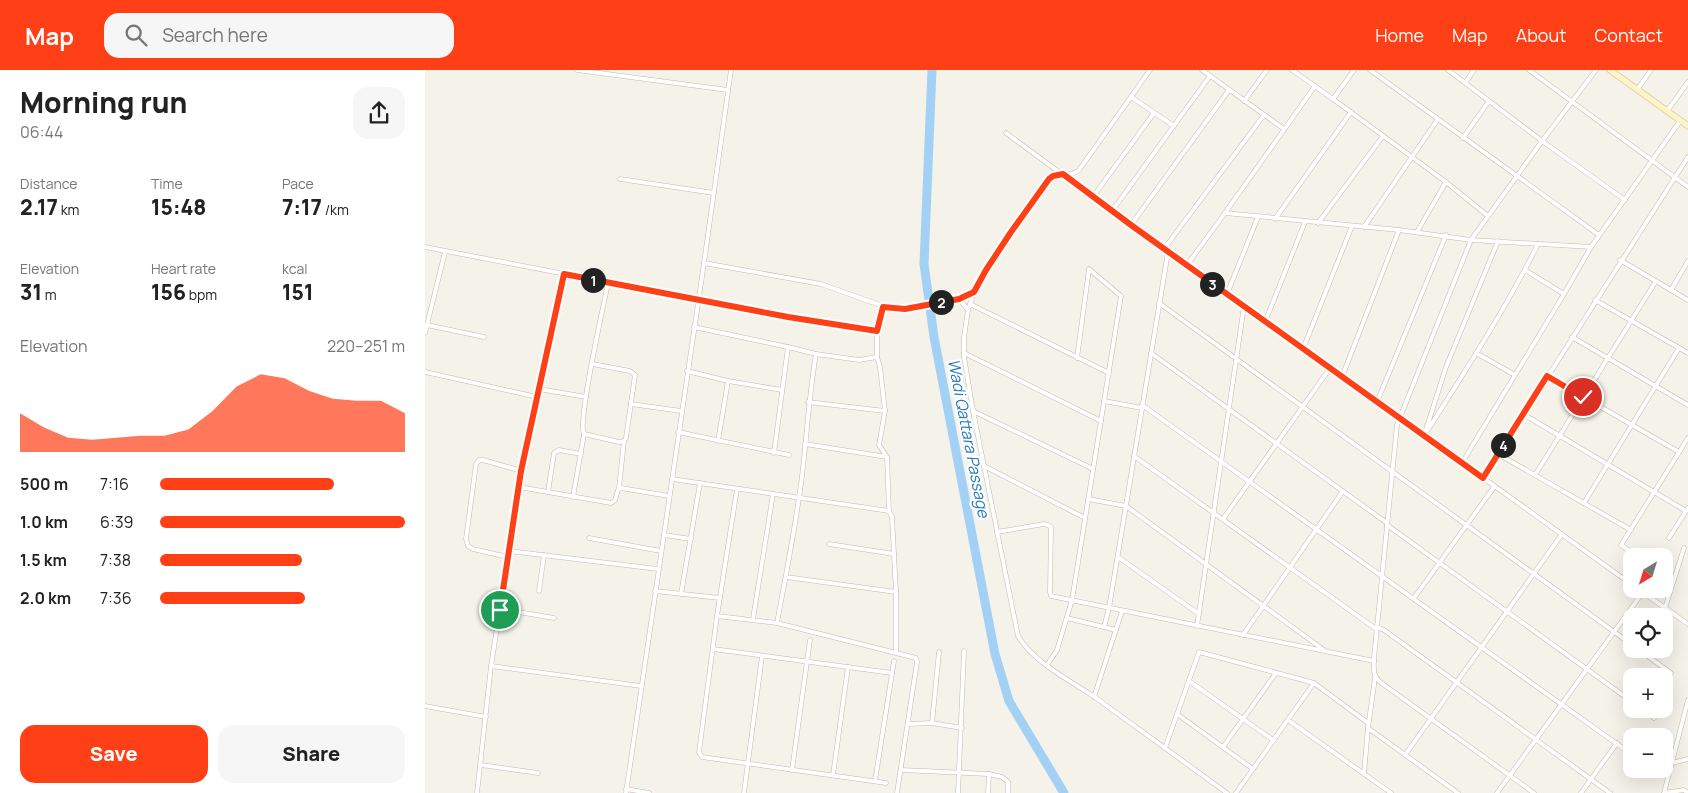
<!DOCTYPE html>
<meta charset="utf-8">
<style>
:root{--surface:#fff;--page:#f6f6f6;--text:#222;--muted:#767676;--accent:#ff3f16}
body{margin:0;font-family:Manrope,sans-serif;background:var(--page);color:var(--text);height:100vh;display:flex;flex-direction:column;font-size:19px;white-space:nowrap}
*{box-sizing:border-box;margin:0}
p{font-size:16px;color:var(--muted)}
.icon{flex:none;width:28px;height:28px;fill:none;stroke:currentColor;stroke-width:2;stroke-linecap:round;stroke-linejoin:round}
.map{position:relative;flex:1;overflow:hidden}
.panel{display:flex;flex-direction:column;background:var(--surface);width:425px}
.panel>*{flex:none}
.needle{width:32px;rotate:218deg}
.fabs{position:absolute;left:1198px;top:478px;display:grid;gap:10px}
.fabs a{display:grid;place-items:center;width:50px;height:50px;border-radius:10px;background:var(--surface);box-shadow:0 5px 20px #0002;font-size:25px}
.pin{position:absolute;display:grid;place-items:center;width:42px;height:42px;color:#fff;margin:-21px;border:2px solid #fff;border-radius:50%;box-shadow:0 1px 5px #0007}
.km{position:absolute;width:25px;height:25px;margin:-12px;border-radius:50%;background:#222;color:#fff;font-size:14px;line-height:25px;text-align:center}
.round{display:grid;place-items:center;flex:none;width:52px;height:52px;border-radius:15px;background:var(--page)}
.head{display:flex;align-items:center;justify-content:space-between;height:85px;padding:0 20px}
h1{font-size:28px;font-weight:800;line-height:38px}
.stats{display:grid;grid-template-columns:repeat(3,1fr);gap:8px;height:85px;padding:5px 20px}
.stats div{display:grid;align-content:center}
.stats b{font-size:21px;font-weight:800}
.stats small{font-size:14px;font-weight:400}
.stats p{font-size:14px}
.chart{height:140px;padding:10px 20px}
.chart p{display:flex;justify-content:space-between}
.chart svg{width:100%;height:90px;margin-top:5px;fill:var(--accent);opacity:.7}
.cta{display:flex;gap:10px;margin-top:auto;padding:10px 20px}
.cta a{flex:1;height:58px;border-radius:15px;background:var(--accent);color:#fff;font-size:20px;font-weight:800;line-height:58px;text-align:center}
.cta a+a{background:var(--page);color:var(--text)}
ul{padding:0 20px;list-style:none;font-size:16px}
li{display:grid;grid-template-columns:80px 60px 1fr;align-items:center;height:38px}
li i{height:12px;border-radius:6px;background:var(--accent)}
header{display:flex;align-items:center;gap:30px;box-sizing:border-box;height:70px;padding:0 25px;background:var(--accent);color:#fff}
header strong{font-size:24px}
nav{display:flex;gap:28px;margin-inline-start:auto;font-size:18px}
.search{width:350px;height:45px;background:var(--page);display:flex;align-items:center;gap:12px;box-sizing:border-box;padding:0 18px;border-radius:15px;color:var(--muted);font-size:19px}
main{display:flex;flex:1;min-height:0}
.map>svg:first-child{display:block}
</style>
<header>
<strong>Map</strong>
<div class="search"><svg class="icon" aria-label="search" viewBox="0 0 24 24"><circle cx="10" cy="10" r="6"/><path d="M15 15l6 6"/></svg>Search here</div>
<nav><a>Home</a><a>Map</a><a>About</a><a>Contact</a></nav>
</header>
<main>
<section class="panel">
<div class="head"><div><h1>Morning run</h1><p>06:44</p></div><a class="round"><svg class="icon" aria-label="share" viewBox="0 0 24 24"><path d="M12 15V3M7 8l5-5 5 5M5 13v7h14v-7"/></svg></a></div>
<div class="stats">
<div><p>Distance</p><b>2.17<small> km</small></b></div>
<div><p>Time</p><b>15:48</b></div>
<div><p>Pace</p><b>7:17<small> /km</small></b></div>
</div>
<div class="stats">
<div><p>Elevation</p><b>31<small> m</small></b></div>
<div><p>Heart rate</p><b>156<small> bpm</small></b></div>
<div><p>kcal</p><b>151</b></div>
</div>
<div class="chart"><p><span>Elevation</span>220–251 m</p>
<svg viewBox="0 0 160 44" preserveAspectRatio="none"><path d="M0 44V25L10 32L20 37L30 38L40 37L50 36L60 36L70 33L80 24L90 12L100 6L110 8L120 14L130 18L140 19L150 19L160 25V44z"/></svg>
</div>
<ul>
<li><b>500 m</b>7:16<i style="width:71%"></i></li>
<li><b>1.0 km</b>6:39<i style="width:100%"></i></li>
<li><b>1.5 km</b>7:38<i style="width:58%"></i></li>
<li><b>2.0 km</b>7:36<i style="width:59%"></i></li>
</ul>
<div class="cta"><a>Save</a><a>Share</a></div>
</section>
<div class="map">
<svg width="1263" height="723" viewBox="0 0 1263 723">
<rect width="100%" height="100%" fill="#f5f2e9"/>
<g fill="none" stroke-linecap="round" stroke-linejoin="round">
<polyline stroke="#a2d1f5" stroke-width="9" points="507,0 499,194 509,267 570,584 584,631 639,723"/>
<g stroke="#c2baab" stroke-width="5">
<g id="street">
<polyline points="152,0 303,20"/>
<path d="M 725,0 L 654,100 C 645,108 633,102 624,109 L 586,162 L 556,208 L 549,222 L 543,240 L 539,267 L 539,287 L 548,341 L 593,566 C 610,594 645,610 671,628 C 715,660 758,691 802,723"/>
<polyline points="777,0 859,59"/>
<polyline points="867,0 908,29"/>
<polyline points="929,0 908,29 1021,112 992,162"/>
<polyline points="945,0 1174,165"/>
<polyline points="1023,0 1117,71 1200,130"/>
<polyline points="1104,0 1263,117"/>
<polyline points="1040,13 1049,0"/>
<polyline points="1212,20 1226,0"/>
<polyline points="706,27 749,56"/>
<polyline points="819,31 842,0"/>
<polyline points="1242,41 1263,12"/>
<polyline points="581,63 706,155 1206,514"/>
<polyline points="1038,68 1064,31"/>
<polyline points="195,109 289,123"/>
<polyline points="1021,112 1063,146"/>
<polyline points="668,127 729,43"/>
<polyline points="687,141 785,6"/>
<polyline points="800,143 890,16"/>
<polyline points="850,149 926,42"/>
<polyline points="893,153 958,66"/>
<polyline points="706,155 804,20"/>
<polyline points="939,157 1013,49"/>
<path d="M 1073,171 L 1021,297 L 999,366 C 1039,303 1080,240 1113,174"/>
<polyline points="0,177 363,247 452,261"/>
<polyline points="739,179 839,45"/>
<polyline points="1195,190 1263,230"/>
<polyline points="279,193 306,0"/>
<polyline points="762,195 800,143 974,160 1046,170 1166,177"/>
<polyline points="1100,200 1139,224"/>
<polyline points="139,204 114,319 161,327"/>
<polyline points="1246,220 1263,191"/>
<polyline points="802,224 833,147"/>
<polyline points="534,229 543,240"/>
<polyline points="1170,230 1263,283"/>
<polyline points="734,233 1206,574"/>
<polyline points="545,234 684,303"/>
<polyline points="458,237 452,261 452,287 455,297 460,341 454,375 462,387 464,441"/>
<polyline points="840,252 880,152"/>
<polyline points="2,255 59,267"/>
<polyline points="269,257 363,277 391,284 434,290 452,287"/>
<polyline points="0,263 20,182"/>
<polyline points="1147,267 1263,335"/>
<polyline points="878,279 927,156"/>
<polyline points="539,283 676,351"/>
<polyline points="726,283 962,453"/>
<polyline points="1051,283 1090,305"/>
<polyline points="167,294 205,301 210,305 201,368 199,371 194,418"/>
<polyline points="262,301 303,311 357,320"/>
<polyline points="0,302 112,327"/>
<polyline points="1122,306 1254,382"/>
<polyline points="917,307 974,160"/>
<polyline points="679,331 717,338"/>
<polyline points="383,332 460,341"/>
<polyline points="952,332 1021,165"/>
<polyline points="206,334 256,341"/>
<polyline points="717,335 1206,684"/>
<polyline points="548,341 668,399"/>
<polyline points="1098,344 1261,441"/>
<polyline points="253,362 364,385"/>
<polyline points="159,364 194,372 199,371"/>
<polyline points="293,371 303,311"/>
<polyline points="380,374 462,387"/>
<polyline points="349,383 363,277"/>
<polyline points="1073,384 1206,460"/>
<polyline points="709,386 951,559"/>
<polyline points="1037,393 1139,224 1166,177 1255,51"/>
<polyline points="559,396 660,448"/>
<polyline points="1110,405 1231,211"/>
<polyline points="1058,408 1263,87"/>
<polyline points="247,409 464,441 467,447 471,522 471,582"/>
<polyline points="94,417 186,433 190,430 193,420 196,418 244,426"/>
<polyline points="312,419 292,546 352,553 491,588 492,592 472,723"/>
<polyline points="123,422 129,383 134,380 156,384"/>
<path d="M 148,427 L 159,364 C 152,352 179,234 183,213"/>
<polyline points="663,429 701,436 899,580"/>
<polyline points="1159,433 1254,278"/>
<polyline points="798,449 905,298"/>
<polyline points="962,455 1206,631"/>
<polyline points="572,462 619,454 623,455 626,457 625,522 626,526 949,591"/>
<polyline points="239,465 266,469"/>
<polyline points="164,468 236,481"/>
<polyline points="1244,468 1263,438"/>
<polyline points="404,474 469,484"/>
<polyline points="84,481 233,499"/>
<polyline points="1212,486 1196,475 1263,368"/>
<polyline points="83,487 48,479 43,476 41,469 51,394 54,390 58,390 97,401"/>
<polyline points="693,487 774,544"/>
<polyline points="1239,505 1248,512"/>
<polyline points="361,507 471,522"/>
<polyline points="1213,519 1263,554"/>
<polyline points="114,521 119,485"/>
<polyline points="230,521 295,528"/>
<polyline points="256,524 275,413"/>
<polyline points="989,528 1069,417"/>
<polyline points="1240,538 1259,478"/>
<polyline points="75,539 129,548"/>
<polyline points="292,546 274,682 277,687 461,713"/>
<polyline points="642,548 691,560"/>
<polyline points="328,549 348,424"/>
<path d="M 352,553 C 361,504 371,455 377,406 C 382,365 384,325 391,284"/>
<polyline points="772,556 819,236"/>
<polyline points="679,557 684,538 743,182"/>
<polyline points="952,557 959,560 1185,723"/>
<polyline points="818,565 918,421"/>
<polyline points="288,579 467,603"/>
<polyline points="1213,579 1246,603"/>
<polyline points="622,595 632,580 647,530 696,226 664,199 652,288"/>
<polyline points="66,596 94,417 114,319"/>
<polyline points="764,611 848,670"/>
<polyline points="669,627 697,541"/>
<polyline points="0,636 61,647"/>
<polyline points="1217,639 1229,648"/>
<polyline points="752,644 828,699"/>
<polyline points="863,650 966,723"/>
<polyline points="507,653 514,582"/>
<polyline points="483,654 507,653 537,658"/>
<polyline points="943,658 1033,723"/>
<polyline points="798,677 851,603"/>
<polyline points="740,678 774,582 889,613 943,653"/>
<polyline points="980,685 1137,464"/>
<polyline points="1247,693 1263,689"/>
<polyline points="56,695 113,703"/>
<polyline points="367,700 385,570"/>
<polyline points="476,700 564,704 577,707 583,712 583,723"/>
<polyline points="939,703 943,658 950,608"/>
<polyline points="408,705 423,597"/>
<polyline points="450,711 469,591"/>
<polyline points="201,719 224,723"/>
<polyline points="52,723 66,596 216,616"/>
<polyline points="201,723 279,193 396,214 466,239 480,239 534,229 549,222"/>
<polyline points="319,723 337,586"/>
<polyline points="533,723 539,581"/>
<polyline points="563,723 564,704"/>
<polyline points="811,723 889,613"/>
<polyline points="1072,723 1218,522"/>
<path d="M 1109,723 L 955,612 C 947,605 949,598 949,588 L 972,355 L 1046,170 L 1117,71 L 1171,0"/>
<polyline points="1156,723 1192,673"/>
<polyline points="1239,723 1263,630"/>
<polyline points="1239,723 1259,720 1263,723"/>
</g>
</g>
<g stroke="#d8c796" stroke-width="7">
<polyline id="secondary" points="1185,0 1263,56"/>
</g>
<use href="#street" stroke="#fff" stroke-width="4"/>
<use href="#secondary" stroke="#fff3c9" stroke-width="5.5"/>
</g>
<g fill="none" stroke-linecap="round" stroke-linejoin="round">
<g stroke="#fff" stroke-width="10">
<polyline id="route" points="75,540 96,401 139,204 363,247 452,261 458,237 480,239 534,229 549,222 561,200 586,162 624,109 628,106 638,104 706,155 1058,408 1122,306 1158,327"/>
</g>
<use href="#route" stroke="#ff3f16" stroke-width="6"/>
</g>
<g text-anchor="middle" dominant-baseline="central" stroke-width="4.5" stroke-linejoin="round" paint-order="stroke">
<g font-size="16" font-style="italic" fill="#287bbd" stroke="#fff">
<text transform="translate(544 368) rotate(79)">Wadi Qattara Passage</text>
</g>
</g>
</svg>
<div class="fabs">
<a><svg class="needle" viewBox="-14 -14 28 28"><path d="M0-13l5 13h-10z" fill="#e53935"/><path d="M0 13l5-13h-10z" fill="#767676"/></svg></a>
<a><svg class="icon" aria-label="locate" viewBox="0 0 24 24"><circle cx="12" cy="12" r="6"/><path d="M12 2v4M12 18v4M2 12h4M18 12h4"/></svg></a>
<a>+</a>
<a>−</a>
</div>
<div class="pin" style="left:75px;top:540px;background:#1e9e55"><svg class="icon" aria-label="arrive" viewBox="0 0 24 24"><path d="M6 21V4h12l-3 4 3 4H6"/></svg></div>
<div class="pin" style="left:1158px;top:327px;background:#d93025"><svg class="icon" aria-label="check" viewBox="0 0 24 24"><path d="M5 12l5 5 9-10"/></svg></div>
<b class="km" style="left:168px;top:210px">1</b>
<b class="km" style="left:516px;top:232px">2</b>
<b class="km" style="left:787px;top:214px">3</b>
<b class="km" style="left:1078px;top:375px">4</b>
</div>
</main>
